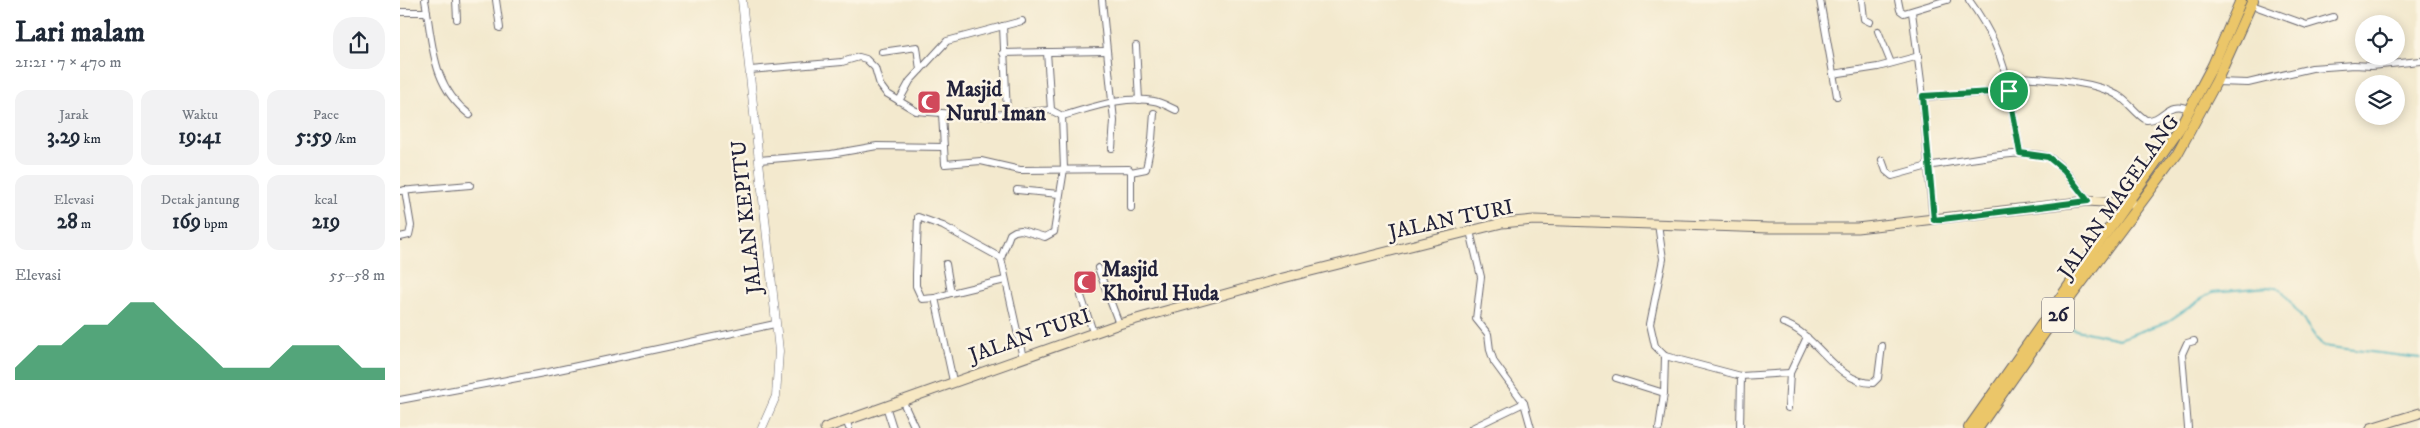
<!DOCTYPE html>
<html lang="id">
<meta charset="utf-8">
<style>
:root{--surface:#fff;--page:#f2f2f3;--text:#1f2937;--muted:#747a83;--accent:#0b8043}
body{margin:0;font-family:"IM FELL DW Pica",serif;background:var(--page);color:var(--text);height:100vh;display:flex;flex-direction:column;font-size:19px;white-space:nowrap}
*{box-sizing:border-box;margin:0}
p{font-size:16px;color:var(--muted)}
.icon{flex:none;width:28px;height:28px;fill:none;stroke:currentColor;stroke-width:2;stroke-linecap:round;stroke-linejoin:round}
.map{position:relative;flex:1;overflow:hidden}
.panel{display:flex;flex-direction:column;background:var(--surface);width:400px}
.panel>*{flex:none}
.fabs{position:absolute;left:1955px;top:15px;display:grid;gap:10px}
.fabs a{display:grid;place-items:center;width:50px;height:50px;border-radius:50%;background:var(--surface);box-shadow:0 2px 12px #0003;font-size:25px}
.pin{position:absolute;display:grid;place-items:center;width:42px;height:42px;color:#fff;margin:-21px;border:2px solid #fff;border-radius:50%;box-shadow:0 1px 5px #0007}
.round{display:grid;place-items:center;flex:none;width:52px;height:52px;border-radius:20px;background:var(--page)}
.overview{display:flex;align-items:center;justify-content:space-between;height:85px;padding:0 15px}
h1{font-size:28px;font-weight:700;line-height:38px}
.metrics{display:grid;grid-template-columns:repeat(3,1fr);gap:8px;height:85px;padding:5px 15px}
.metrics div{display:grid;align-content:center;border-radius:12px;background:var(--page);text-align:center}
.metrics b{font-size:21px;font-weight:700}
.metrics small{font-size:14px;font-weight:400}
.metrics p{font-size:14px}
.chart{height:140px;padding:10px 15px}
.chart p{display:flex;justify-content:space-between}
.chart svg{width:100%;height:90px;margin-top:5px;fill:var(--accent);opacity:.7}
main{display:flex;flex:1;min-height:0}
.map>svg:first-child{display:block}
</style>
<main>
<section class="panel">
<div class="overview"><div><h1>Lari malam</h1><p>21:21 · 7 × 470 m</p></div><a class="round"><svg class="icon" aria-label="share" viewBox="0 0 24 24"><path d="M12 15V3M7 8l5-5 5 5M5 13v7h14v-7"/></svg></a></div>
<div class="metrics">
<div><p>Jarak</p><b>3.29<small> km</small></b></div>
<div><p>Waktu</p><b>19:41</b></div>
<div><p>Pace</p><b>5:59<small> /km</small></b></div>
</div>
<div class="metrics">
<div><p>Elevasi</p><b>28<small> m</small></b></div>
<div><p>Detak jantung</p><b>169<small> bpm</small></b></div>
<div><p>kcal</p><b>219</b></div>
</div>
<div class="chart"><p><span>Elevasi</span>55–58 m</p>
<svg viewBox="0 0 160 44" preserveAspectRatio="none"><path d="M0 44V38L10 27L20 27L30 17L40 17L50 6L60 6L70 17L80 27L90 38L100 38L110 38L120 27L130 27L140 27L150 38L160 38V44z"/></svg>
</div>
</section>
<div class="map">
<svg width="2020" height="428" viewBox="0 0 2020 428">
<rect width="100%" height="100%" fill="#fcf5e5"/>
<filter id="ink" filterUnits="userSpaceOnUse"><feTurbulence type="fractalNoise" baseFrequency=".02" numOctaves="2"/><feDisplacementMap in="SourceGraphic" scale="10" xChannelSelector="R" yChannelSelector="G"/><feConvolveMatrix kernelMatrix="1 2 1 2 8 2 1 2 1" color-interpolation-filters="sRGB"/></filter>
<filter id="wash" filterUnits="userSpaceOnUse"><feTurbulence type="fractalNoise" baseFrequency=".0096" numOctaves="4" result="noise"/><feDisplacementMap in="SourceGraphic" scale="20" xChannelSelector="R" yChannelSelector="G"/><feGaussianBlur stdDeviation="1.12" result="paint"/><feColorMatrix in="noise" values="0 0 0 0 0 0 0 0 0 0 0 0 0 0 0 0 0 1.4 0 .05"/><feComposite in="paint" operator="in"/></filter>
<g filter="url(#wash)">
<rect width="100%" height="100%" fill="#f3e9ce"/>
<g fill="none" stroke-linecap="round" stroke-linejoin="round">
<polyline stroke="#3fafba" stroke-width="2" points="1662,327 1719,339 1767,322 1812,292 1868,287 1881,289 1922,346 2020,358"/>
</g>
</g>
<g filter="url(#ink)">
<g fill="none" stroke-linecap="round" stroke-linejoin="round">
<g stroke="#6b686e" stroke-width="8">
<g id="minor">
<path d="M 25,0 C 33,44 31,85 70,115"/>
<polyline points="56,0 57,19"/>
<polyline points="96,0 100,28"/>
<polyline points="702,0 714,121 712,148"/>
<polyline points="1420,0 1437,96"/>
<polyline points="1462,0 1464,19 1470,22"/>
<polyline points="1498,0 1500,10 1504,13 1547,0"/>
<path d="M 1569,0 C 1588,26 1604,58 1609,91"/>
<polyline points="1852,5 1907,25 1933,17"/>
<polyline points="0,12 27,12"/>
<polyline points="1512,12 1523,97"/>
<polyline points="603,26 607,114"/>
<polyline points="1478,31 1491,63"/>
<polyline points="736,46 739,100"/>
<polyline points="482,52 517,47 520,70"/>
<polyline points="647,52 651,110"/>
<polyline points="603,53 706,51"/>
<path d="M 350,70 L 442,62 L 459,57 L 466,59 L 475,68 L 480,85 L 486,93 L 516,111 L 580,116 L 651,110 L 662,116 C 691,108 724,95 754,101 C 761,102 769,107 776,110"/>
<polyline points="1433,74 1478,67 1519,56"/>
<path d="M 1606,76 C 1637,79 1690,79 1717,95 C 1728,101 1735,113 1746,120 C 1765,121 1767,98 1790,110"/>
<polyline points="1816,82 1848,83 1912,68 1954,65 1971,66 2020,61"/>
<polyline points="499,101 510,81 547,41 622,21"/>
<polyline points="542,114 545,164 581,161 620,170 729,169 731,172 731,208"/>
<polyline points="359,160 431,154 477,146 543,147"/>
<polyline points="1482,160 1486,171 1492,176 1528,166 1523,97 1609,91 1620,153"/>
<polyline points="731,172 746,169 752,139 754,113"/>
<polyline points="617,190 659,194"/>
<polyline points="0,191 70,185"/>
<path d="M 1533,220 L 1528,166 C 1555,162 1628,146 1650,158 C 1666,168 1677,187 1688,201"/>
<polyline points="1258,224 1263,259 1250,324 1255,346 1265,356 1341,376 1340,428"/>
<polyline points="1070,231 1081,277 1076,319 1088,334 1090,350 1094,362 1124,403 1131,428"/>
<polyline points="0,237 9,235 11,226 5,190"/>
<polyline points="546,264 551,293 605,280"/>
<polyline points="698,268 719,324"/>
<polyline points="551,293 535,298 553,381"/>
<polyline points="681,296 693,332"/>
<polyline points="535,298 522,299 516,286 516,274 518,217 543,226 601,258"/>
<path d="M 1383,323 C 1418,334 1435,383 1473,383 L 1478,378 L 1482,346"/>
<polyline points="623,358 601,258 610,234 615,231 621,230 645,237 654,232 664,169 662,116"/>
<polyline points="1341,376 1390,373"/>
<polyline points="1216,378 1264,393"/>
<polyline points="0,400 149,372 375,324"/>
<polyline points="502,400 515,428"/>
<polyline points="486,406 493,428"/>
<polyline points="1388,408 1390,373 1407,337"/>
<polyline points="446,420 449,428"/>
<polyline points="1072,428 1124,403"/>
<polyline points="1259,428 1264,393 1265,356"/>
<polyline points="1788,428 1782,354 1787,343 1794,341"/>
</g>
</g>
<g stroke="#6b686e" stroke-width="9">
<polyline id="tertiary" points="342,0 379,351 376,396 362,428"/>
</g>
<g stroke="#6b686e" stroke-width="11">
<g id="secondary">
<polyline points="425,428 719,324 883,278 1102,223 1134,220 1369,228 1457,228 1688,201 1731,204"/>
<polyline points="1971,428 2020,413"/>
</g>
</g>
<g stroke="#6b686e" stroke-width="12">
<g id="trunk">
<polyline points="1569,428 1779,129 1813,65 1841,0"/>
<polyline points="1578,428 1649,326 1777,154 1816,82 1853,0"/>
</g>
</g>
<use href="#minor" stroke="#fff" stroke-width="6"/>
<use href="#tertiary" stroke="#fff" stroke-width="8"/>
<use href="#secondary" stroke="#f7e8c3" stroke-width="9"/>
<use href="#trunk" stroke="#ebc669" stroke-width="10"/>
</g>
</g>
<g fill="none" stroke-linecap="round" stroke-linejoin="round" filter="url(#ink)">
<g stroke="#fff" stroke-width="10">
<polygon id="route" points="1609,91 1620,153 1648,157 1664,170 1688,201 1534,220 1523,96"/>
</g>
<use href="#route" stroke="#0b8043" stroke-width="6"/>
</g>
<defs>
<g id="mosque-square" transform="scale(1.25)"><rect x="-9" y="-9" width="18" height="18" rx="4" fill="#d1495b" stroke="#fcf5e5"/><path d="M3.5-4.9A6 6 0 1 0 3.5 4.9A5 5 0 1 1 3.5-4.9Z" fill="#fff"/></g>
</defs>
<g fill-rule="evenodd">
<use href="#mosque-square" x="529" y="102"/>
<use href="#mosque-square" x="685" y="282"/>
</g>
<g text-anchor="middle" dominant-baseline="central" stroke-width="5" stroke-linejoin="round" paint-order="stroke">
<rect fill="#fcf5e5" stroke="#63616e" stroke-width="1" x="1642" y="297.5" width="32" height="35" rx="4"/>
<g font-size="20" font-weight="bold" fill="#22223b">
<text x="1658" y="315">26</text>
</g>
<g font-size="21" font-weight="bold" fill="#22223b" stroke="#fcf5e5" text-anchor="start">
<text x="546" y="90">Masjid<tspan x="546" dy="24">Nurul Iman</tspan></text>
<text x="702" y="270">Masjid<tspan x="702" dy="24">Khoirul Huda</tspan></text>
</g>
<g font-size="21" fill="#22223b" stroke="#fcf5e5">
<text transform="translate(1719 197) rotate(-55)">JALAN MAGELANG</text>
<text transform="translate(347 217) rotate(-96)">JALAN KEPITU</text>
<text transform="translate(1051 220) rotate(-12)">JALAN TURI</text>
<text transform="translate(630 336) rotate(-19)">JALAN TURI</text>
</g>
</g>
</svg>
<div class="fabs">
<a><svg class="icon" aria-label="locate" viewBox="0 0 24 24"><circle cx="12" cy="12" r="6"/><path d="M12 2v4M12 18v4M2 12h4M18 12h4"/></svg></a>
<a><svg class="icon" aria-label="layers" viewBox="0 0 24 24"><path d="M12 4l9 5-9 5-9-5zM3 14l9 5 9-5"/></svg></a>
</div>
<div class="pin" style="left:1609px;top:91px;background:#1e9e55"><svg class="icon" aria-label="arrive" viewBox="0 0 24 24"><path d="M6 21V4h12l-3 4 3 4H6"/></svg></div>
</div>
</main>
